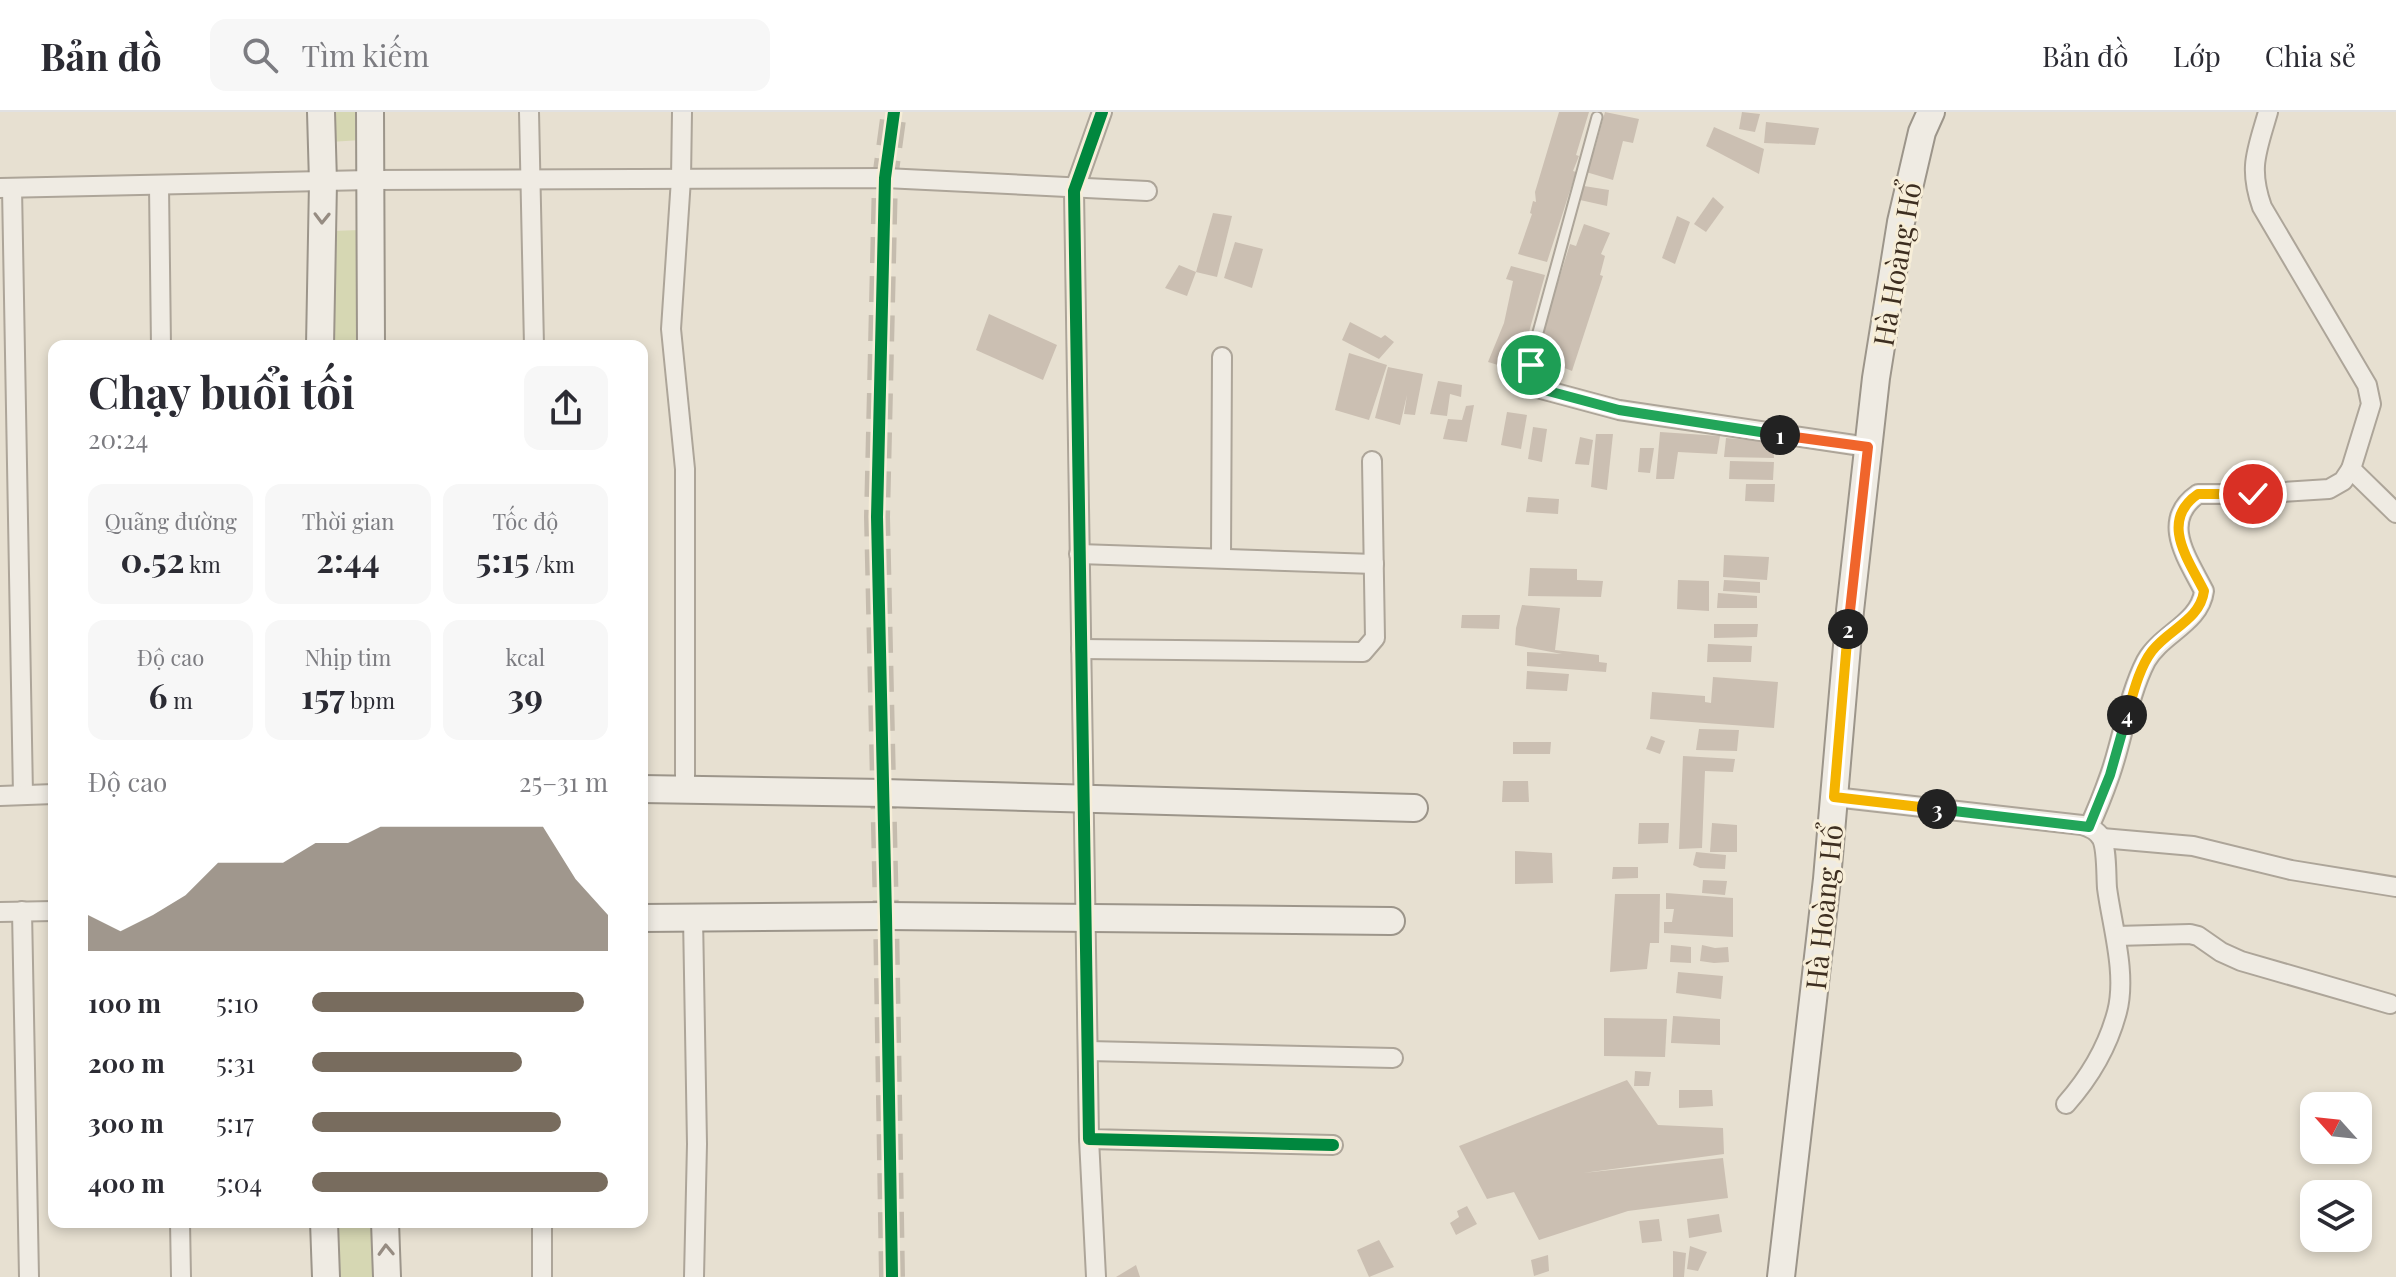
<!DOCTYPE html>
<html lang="vi">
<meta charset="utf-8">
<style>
:root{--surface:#fff;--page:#f7f7f7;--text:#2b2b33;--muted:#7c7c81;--line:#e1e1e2;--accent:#786c5e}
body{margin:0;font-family:"Playfair Display",serif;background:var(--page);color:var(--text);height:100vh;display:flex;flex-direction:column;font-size:30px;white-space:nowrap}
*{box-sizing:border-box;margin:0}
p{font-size:26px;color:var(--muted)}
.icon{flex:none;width:44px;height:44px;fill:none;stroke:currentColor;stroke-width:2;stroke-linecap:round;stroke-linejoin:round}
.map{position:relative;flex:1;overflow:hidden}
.side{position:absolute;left:48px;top:228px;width:600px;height:888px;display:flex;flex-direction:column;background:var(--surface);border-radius:16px;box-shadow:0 4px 12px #0003}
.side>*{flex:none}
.needle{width:52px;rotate:297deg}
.tools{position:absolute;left:2300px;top:980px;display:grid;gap:16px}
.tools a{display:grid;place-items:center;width:72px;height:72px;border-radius:16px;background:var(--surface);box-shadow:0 4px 12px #0003;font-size:40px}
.pin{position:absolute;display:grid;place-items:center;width:68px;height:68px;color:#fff;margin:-34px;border:4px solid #fff;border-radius:50%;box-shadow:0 2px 8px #0007}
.km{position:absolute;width:40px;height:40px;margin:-20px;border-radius:50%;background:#222;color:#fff;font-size:22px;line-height:40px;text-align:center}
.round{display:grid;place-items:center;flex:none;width:84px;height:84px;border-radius:16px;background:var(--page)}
.headline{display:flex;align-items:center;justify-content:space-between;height:136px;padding:0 40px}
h1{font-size:44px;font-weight:700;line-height:60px}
.stats{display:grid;grid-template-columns:repeat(3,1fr);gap:12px;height:136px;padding:8px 40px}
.stats div{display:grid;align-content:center;border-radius:16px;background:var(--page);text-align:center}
.stats b{font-size:34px;font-weight:700}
.stats small{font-size:22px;font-weight:400}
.stats p{font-size:22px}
.chart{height:224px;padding:16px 40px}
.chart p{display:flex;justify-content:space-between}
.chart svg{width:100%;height:144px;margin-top:8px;fill:var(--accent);opacity:.7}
ul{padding:0 40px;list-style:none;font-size:26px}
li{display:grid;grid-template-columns:128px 96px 1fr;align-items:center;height:60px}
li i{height:20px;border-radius:10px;background:var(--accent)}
header{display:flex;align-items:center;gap:48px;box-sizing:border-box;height:112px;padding:0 40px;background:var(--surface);border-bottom:2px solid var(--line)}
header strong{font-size:38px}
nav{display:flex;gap:44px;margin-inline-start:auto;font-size:28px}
.search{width:560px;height:72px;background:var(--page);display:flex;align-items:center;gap:20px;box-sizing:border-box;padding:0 28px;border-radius:16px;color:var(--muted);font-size:30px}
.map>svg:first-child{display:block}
</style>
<header>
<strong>Bản đồ</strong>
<div class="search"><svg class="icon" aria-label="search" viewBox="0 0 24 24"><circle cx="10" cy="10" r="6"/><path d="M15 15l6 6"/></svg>Tìm kiếm</div>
<nav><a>Bản đồ</a><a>Lớp</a><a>Chia sẻ</a></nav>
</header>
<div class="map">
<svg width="2396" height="1165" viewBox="0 0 2396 1165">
<rect width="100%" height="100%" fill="#e7e0d1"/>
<g fill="#d6d7b3">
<polygon points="329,0 360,0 361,28 330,30"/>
<polygon points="361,118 362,234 330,234 331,119"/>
<polygon points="339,1110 371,1110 373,1165 340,1165"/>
</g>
<g fill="#cbbfb2">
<polygon points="1559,0 1589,0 1576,43 1579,44 1573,59 1576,60 1547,150 1518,142 1532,102 1530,101 1533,89 1536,90 1535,80"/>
<polygon points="1605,0 1639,7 1633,31 1623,29 1613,68 1586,60 1592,35 1595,36"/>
<polygon points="1742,0 1760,2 1755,20 1739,17"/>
<polygon points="1766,10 1819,16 1815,33 1764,31"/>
<polygon points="1714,15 1764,37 1759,62 1706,34"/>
<polygon points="1584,74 1609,78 1607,94 1580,88"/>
<polygon points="1713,85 1724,95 1706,120 1694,112"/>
<polygon points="1213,101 1232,104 1217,165 1196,160"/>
<polygon points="1677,104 1690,110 1675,152 1662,146"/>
<polygon points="1584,112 1610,121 1601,142 1605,144 1600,163 1603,164 1572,259 1535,244 1570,132 1576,134"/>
<polygon points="1235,130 1263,137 1252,176 1224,166"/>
<polygon points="1179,153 1196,160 1187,184 1165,176"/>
<polygon points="1511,154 1545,163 1518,259 1488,250 1504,211 1513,169 1506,167"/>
<polygon points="989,202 1057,233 1043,268 976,238"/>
<polygon points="1350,210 1381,226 1385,223 1394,230 1379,247 1342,228"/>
<polygon points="1349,241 1387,253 1369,308 1335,298"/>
<polygon points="1388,255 1423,262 1415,303 1404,302 1407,283 1400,313 1375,306"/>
<polygon points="1438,269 1462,273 1461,285 1450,282 1447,304 1430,302"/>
<polygon points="1474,293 1467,330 1443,327 1448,307 1462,308 1466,294"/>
<polygon points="1507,300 1527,303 1521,337 1501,333"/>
<polygon points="1533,315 1547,317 1542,350 1528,347"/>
<polygon points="1660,320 1720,324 1717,342 1678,340 1674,367 1656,367"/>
<polygon points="1596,322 1613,322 1607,378 1591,375"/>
<polygon points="1580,325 1593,328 1589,353 1575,352"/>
<polygon points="1726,326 1773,330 1774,346 1724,345"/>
<polygon points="1640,336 1654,336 1650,361 1638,360"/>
<polygon points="1730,349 1774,350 1773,368 1729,367"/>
<polygon points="1746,372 1775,372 1774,390 1745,389"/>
<polygon points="1528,385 1559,387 1558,402 1526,400"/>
<polygon points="1724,443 1769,445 1767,468 1723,465"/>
<polygon points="1530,456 1577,457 1577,468 1603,469 1601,485 1528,484"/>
<polygon points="1678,468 1709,469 1709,499 1677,497"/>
<polygon points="1724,468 1760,470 1760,481 1723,479"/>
<polygon points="1718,481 1757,484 1757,496 1717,496"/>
<polygon points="1522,493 1560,496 1555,538 1599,543 1599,550 1607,551 1606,560 1527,554 1527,540 1562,542 1515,533 1516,516"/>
<polygon points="1462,503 1500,503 1499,517 1461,516"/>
<polygon points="1714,512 1758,512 1757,525 1714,526"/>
<polygon points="1708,532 1752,534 1751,550 1707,550"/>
<polygon points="1527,559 1569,562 1567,579 1526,577"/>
<polygon points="1713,565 1778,570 1774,616 1650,607 1652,580 1705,584 1705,590 1711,591"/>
<polygon points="1699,617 1739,618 1737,639 1696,638"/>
<polygon points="1651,624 1665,629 1660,642 1646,637"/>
<polygon points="1513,630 1551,630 1550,642 1513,642"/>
<polygon points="1683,644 1735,647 1733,660 1705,659 1702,736 1679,737"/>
<polygon points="1503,669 1528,669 1529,690 1502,690"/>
<polygon points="1639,711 1669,711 1668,731 1638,732"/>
<polygon points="1712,711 1737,713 1737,740 1710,740"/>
<polygon points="1515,739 1552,741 1553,771 1515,772"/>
<polygon points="1696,740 1726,743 1725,757 1700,756 1693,753"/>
<polygon points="1613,755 1638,755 1638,766 1612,767"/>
<polygon points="1703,768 1727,769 1725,783 1702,781"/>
<polygon points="1666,781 1733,786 1733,825 1664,821 1664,810 1672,810 1674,797 1666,797"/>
<polygon points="1615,782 1660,782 1659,831 1650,831 1647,857 1610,860"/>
<polygon points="1671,833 1691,835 1691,851 1670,850"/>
<polygon points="1702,833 1715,836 1728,835 1729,850 1714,851 1700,849"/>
<polygon points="1678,860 1723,864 1721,887 1676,881"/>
<polygon points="1673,904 1720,907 1720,933 1671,931"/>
<polygon points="1604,906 1667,907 1665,945 1604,944"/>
<polygon points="1635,959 1651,960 1649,974 1634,974"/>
<polygon points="1627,968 1658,1013 1723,1016 1724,1042 1583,1061 1723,1046 1728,1086 1628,1099 1539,1128 1514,1080 1487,1087 1459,1034"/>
<polygon points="1679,978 1712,978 1713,994 1679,996"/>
<polygon points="1467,1094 1477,1112 1456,1123 1450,1111 1459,1105 1457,1099"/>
<polygon points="1719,1102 1722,1120 1689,1126 1687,1107"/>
<polygon points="1659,1107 1662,1129 1642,1131 1639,1109"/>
<polygon points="1379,1128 1394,1155 1369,1165 1357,1138"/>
<polygon points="1690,1134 1707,1140 1698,1159 1687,1157"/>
<polygon points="1673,1139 1686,1141 1684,1165 1673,1165"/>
<polygon points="1548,1143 1549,1159 1534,1164 1531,1148"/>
<polygon points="1136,1153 1140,1165 1116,1165"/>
</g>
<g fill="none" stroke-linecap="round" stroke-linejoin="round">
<polyline stroke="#c5bcae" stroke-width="26" stroke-dasharray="26 13" stroke-linecap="butt" points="892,1165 886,804 877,405 885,66 894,0"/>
<g stroke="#ada599" stroke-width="13">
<polyline id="lane" points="1537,276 1531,246 1597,5"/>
</g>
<g stroke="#ada599" stroke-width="22">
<g id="street">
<polyline points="529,0 534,234"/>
<polyline points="682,0 681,67 671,217 685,357 685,677"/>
<polyline points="1102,0 1074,79 1089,1027 1333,1033"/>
<path d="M 2268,0 C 2257,39 2248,55 2262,95 L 2367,273 L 2371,292 L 2351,357 L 2396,401"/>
<polyline points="159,74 161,234"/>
<polyline points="0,76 370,68 885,66 1147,79"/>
<polyline points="12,76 23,683"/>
<polyline points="1537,276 1619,298 1868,335"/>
<polyline points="1079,442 1374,452"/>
<polyline points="1221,446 1222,245"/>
<polyline points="1081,537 1363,540 1375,526 1372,349"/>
<polyline points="0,684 54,682"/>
<path d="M 1834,685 L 2082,713 C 2089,715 2098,719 2102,727 C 2107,738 2106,763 2107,776 C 2112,814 2127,862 2117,900 C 2108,934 2089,966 2066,992"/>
<path d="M 2089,715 C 2097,698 2104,680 2110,663 C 2123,626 2128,584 2146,549 C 2161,522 2200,511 2204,479 C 2188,447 2159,409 2198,382 L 2253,382 L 2329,377 L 2343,369 L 2351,357"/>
<polyline points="2102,726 2193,734 2291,758 2396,775"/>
<polyline points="22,799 29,1165"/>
<polyline points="0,800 54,799"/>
<polyline points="693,805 697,1032 694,1165"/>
<polyline points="2116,824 2190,822 2198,824 2221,840 2241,849 2390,892"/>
<polyline points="1088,939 1393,946"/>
<polyline points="1089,1027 1096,1165"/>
<polyline points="180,1110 181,1165"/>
<polyline points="542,1110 542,1165"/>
</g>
</g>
<g stroke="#9c958a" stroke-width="30">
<g id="secondary">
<polyline points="370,0 371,234"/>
<polyline points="320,234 323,70 321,0"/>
<polyline points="642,677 884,681 1414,696"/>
<polyline points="642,806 886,804 1391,809"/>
<polyline points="324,1110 326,1165"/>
<polyline points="385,1110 387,1165"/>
<polyline points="1781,1165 1827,767 1850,499 1876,266 1901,110 1922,20 1931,0"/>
</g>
</g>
<use href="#lane" stroke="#efebe3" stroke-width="9"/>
<use href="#street" stroke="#efebe3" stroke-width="18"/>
<use href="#secondary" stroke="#efebe3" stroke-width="26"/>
<g stroke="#f7eed8" stroke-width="17">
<g id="cycleway">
<polyline points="1102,0 1074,79 1089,1027 1333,1033"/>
<polyline points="892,1165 886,804 877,405 885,66 894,0"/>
</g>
</g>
<use href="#cycleway" stroke="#00873e" stroke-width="12"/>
</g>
<defs><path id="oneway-chevron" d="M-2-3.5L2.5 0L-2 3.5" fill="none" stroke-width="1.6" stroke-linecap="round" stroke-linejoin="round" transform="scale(2)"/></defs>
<g stroke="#968c82">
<use href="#oneway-chevron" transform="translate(322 106) rotate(91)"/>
<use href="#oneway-chevron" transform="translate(386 1138) rotate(-92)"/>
</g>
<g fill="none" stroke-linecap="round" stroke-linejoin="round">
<g stroke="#fff" stroke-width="16">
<polyline id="split-1" points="1531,253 1537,276 1619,298 1780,323"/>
</g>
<g stroke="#fff" stroke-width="16">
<polyline id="split-2" points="1780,323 1868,335 1848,517"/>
</g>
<g stroke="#fff" stroke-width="16">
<polyline id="split-3" points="1848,517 1834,685 1937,697"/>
</g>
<g stroke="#fff" stroke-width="16">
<polyline id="split-4" points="1937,697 2089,715 2110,663 2127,603"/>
</g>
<g stroke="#fff" stroke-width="16">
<path id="split-5" d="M 2127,603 C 2133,582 2139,556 2152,539 C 2169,517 2200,508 2204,479 C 2188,447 2159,409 2198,382 L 2253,382"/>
</g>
<use href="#split-1" stroke="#22a559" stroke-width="10"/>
<use href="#split-2" stroke="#f0652b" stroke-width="10"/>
<use href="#split-3" stroke="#f5b400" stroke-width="10"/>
<use href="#split-4" stroke="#22a559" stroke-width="10"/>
<use href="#split-5" stroke="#f5b400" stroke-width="10"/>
</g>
<g text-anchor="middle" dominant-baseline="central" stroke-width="6" stroke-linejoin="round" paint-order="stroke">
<g font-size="28" fill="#3d2e20" stroke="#f7eed8">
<text transform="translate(1896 152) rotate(-80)">Hà Hoàng Hổ</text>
<text transform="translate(1823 795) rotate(-84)">Hà Hoàng Hổ</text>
</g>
</g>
</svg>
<div class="tools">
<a><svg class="needle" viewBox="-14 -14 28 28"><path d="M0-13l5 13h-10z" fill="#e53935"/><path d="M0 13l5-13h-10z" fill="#7c7c81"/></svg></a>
<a><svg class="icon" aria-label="layers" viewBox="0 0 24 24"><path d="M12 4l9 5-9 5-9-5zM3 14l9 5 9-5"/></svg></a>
</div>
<div class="pin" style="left:1531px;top:253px;background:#1e9e55"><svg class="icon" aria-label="arrive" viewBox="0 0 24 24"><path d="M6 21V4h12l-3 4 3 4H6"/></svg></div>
<div class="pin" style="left:2253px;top:382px;background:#d93025"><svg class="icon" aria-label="check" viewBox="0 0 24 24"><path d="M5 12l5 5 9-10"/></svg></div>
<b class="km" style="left:1780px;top:323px">1</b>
<b class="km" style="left:1848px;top:517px">2</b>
<b class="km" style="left:1937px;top:697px">3</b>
<b class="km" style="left:2127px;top:603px">4</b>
<section class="side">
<div class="headline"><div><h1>Chạy buổi tối</h1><p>20:24</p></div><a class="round"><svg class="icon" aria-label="share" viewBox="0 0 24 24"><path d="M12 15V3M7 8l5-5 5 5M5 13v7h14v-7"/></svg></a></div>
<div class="stats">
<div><p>Quãng đường</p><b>0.52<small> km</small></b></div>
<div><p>Thời gian</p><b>2:44</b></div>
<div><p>Tốc độ</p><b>5:15<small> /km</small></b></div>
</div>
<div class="stats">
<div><p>Độ cao</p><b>6<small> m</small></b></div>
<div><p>Nhịp tim</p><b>157<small> bpm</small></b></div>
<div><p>kcal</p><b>39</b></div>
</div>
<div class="chart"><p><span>Độ cao</span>25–31 m</p>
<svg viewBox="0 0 160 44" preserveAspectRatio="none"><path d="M0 44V33L10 38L20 33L30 27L40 17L50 17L60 17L70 11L80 11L90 6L100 6L110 6L120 6L130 6L140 6L150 22L160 33V44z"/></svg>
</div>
<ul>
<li><b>100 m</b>5:10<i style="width:92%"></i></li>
<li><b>200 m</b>5:31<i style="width:71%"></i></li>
<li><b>300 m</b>5:17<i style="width:84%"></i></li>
<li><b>400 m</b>5:04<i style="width:100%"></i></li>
</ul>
</section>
</div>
